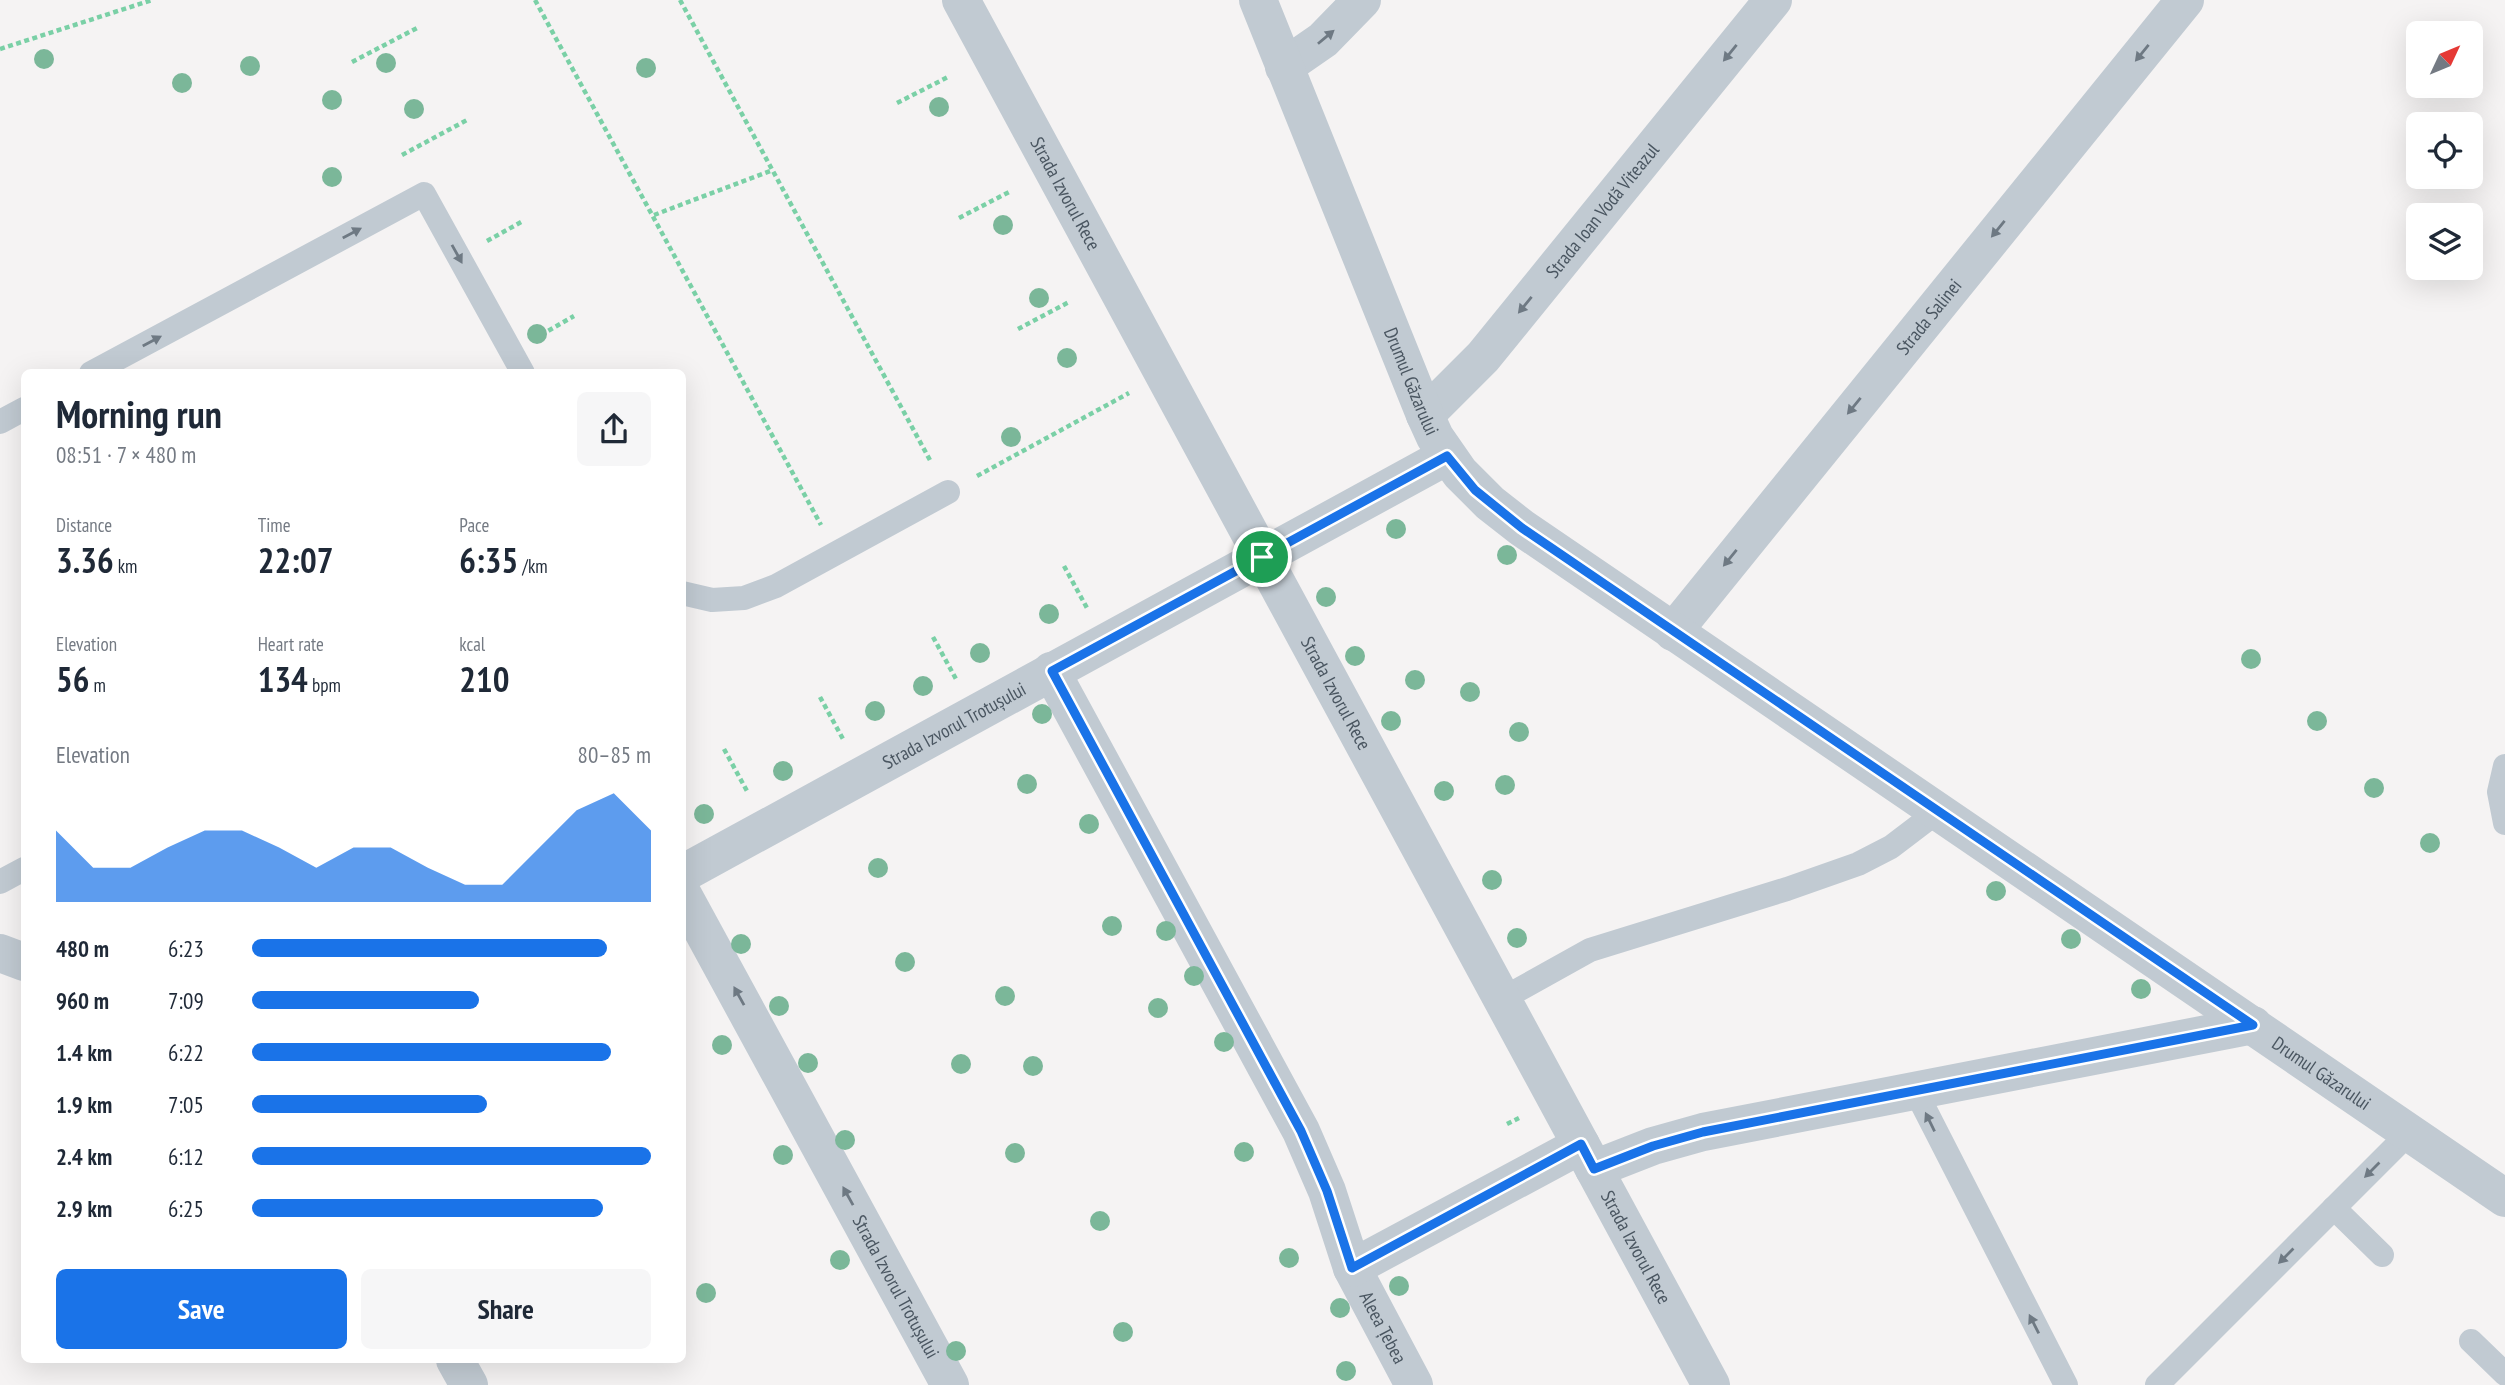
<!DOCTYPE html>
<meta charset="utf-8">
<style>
:root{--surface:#fff;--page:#f6f6f7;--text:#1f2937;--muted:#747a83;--accent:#1a73e8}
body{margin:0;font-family:"PT Sans Narrow",sans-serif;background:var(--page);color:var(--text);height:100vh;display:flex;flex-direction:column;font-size:26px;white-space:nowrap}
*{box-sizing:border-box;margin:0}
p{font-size:23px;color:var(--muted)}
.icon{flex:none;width:38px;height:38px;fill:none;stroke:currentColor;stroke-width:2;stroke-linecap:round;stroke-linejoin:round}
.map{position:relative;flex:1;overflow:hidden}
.details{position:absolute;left:21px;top:369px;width:665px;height:994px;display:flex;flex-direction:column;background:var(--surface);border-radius:10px;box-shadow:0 7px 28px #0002}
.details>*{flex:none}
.needle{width:46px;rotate:46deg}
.fabs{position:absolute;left:2406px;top:21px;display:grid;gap:14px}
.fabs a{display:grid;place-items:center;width:77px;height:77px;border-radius:10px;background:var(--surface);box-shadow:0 7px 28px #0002;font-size:35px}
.pin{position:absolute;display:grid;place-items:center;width:60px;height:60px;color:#fff;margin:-30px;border:4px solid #fff;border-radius:50%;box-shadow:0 2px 7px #0007}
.round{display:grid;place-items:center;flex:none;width:74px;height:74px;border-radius:10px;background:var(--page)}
.head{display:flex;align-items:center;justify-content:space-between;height:119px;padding:0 35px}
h1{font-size:38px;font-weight:700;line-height:52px}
.metrics{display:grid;grid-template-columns:repeat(3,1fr);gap:10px;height:119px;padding:7px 35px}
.metrics div{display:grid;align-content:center}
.metrics b{font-size:35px;font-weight:700}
.metrics small{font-size:19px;font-weight:400}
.metrics p{font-size:19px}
.chart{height:196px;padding:14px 35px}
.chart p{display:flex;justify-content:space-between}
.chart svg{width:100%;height:126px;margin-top:7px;fill:var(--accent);opacity:.7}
.cta{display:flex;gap:14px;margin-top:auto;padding:14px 35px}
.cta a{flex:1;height:80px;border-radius:10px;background:var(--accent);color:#fff;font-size:28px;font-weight:700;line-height:80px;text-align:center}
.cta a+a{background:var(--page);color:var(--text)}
ul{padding:0 35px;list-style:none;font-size:23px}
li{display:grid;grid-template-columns:112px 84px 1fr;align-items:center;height:52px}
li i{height:18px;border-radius:9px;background:var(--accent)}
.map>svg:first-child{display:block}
</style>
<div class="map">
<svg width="2505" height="1385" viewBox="0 0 2505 1385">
<rect width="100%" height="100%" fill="#f5f3f3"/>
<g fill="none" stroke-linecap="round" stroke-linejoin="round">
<g stroke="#7ad0a6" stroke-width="4.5" stroke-dasharray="5 3.5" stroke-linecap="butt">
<polyline points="535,0 821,525"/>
<polyline points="680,0 931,462"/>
<polyline points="0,49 152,0"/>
<polyline points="352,62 417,28"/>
<polyline points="897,103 948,77"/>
<polyline points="402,155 467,120"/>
<polyline points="654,215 773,170"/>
<polyline points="959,218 1009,192"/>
<polyline points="487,241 523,221"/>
<polyline points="1018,329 1069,302"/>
<polyline points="541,335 574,316"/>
<polyline points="977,476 1129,393"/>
<polyline points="1064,566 1087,608"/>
<polyline points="933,637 956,679"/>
<polyline points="820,697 843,739"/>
<polyline points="724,749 747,791"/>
<polyline points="1507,1124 1519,1118"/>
</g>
<g stroke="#c1cad2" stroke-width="24">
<polyline points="91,373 424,194 523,373"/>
<polyline points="0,422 24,409"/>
<polyline points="682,593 712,600 744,598 776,586 948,492"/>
<polyline points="2505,766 2499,792 2505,823"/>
<polyline points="0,882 24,869"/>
<polyline points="1502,999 1590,950 1787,889 1858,864 1891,847 1937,812"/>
<polyline points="1915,1090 2066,1385"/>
<polyline points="2334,1208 2382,1255"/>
<polyline points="2471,1341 2505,1374"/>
<polyline points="2157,1385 2410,1132"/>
</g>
<g stroke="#c1cad2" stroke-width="38">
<polyline points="1284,67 1323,40 1362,0"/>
<path id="s1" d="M 1425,415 L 1483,357 L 1773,0"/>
<path id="s2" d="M 1673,632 L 2185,0"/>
<path id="s3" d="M 1051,671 L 1301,1131 L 1327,1191 L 1352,1268 L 1414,1385"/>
<path id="s4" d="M 682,874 L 1447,456"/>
<path id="s5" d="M 682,893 L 950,1385"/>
<polyline points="0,953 24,962"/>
<polyline points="1594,1169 1653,1146 1703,1132 2253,1025"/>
<polyline points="1352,1268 1581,1145"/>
<polyline points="455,1360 469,1385"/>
</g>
<g stroke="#c1cad2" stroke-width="38">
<path id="s6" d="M 961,0 L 1711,1385"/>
<path id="s7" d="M 1258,0 L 1425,415 L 1435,437 L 1460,473 L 1490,503 L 1522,528 L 2505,1198"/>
</g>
</g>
<g fill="#7bb799">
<circle cx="44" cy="59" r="10"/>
<circle cx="386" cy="63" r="10"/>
<circle cx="250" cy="66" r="10"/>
<circle cx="646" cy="68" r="10"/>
<circle cx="182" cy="83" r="10"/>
<circle cx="332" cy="100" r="10"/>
<circle cx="939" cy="107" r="10"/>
<circle cx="414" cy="109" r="10"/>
<circle cx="332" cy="177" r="10"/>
<circle cx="1003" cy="225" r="10"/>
<circle cx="1039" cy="298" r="10"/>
<circle cx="537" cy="334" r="10"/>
<circle cx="1067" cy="358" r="10"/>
<circle cx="1011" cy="437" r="10"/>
<circle cx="1396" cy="529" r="10"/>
<circle cx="1507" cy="555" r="10"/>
<circle cx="1326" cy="597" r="10"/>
<circle cx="1049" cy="614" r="10"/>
<circle cx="980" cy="653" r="10"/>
<circle cx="1355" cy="656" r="10"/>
<circle cx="2251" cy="659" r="10"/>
<circle cx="1415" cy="680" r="10"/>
<circle cx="923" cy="686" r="10"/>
<circle cx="1470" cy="692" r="10"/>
<circle cx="875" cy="711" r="10"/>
<circle cx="1042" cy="714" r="10"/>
<circle cx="1391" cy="721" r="10"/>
<circle cx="2317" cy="721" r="10"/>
<circle cx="1519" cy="732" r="10"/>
<circle cx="783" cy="771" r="10"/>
<circle cx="1027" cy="784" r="10"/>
<circle cx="1505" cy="785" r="10"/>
<circle cx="2374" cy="788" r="10"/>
<circle cx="1444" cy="791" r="10"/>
<circle cx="704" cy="814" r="10"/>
<circle cx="1089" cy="824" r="10"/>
<circle cx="2430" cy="843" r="10"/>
<circle cx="878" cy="868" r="10"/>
<circle cx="1492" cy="880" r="10"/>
<circle cx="1996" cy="891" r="10"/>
<circle cx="1112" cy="926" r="10"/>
<circle cx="1166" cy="931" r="10"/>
<circle cx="1517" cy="938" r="10"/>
<circle cx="2071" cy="939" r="10"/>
<circle cx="741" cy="944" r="10"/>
<circle cx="905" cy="962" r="10"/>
<circle cx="1194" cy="976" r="10"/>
<circle cx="2141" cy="989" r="10"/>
<circle cx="1005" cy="996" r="10"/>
<circle cx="779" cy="1006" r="10"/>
<circle cx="1158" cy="1008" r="10"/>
<circle cx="1224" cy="1042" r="10"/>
<circle cx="722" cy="1045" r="10"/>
<circle cx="808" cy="1063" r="10"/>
<circle cx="961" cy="1064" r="10"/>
<circle cx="1033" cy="1066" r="10"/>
<circle cx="845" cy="1140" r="10"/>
<circle cx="1244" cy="1152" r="10"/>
<circle cx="1015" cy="1153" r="10"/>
<circle cx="783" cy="1155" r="10"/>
<circle cx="1100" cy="1221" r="10"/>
<circle cx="1289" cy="1258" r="10"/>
<circle cx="840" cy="1260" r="10"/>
<circle cx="1399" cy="1286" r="10"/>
<circle cx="706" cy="1293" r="10"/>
<circle cx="1340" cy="1308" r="10"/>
<circle cx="1123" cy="1332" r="10"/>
<circle cx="956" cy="1351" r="10"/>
<circle cx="1346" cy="1371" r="10"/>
</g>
<defs><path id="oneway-solid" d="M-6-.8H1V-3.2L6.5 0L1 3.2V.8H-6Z" transform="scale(1.75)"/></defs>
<g fill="#6e7983">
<use href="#oneway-solid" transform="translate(1326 37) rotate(-40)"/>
<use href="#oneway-solid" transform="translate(1730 53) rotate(129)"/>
<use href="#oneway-solid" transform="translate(2142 53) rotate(129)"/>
<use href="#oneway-solid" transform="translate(1998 229) rotate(129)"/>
<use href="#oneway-solid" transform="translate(352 233) rotate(-28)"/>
<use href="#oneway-solid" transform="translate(457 254) rotate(61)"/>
<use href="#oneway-solid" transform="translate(1525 305) rotate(129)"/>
<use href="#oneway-solid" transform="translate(152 341) rotate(-28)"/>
<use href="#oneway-solid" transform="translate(1854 406) rotate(129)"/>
<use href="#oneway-solid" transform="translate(1730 558) rotate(129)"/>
<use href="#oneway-solid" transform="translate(739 996) rotate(-119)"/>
<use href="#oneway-solid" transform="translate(1930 1122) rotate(-116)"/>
<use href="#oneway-solid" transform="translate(2372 1170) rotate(135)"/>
<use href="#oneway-solid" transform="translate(848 1196) rotate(-119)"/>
<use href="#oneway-solid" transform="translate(2286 1256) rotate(135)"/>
<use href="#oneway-solid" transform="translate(2034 1324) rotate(-117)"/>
</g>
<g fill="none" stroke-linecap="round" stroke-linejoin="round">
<g stroke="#fff" stroke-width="14">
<polygon id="route" points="1447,456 1475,490 1522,528 2253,1025 1703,1132 1653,1146 1594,1169 1581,1144 1352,1268 1327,1191 1301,1131 1052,671"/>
</g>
<use href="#route" stroke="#1a73e8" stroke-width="9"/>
</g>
<g text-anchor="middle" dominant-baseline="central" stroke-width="5" stroke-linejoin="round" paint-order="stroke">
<g font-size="19" fill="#4a5661" stroke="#fff">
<text stroke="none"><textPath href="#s6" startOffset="220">Strada Izvorul Rece</textPath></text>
<text stroke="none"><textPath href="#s1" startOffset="271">Strada Ioan Vodă Viteazul</textPath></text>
<text stroke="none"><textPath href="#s2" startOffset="406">Strada Salinei</textPath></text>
<text stroke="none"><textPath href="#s7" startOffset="411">Drumul Găzarului</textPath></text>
<text stroke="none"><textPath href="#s6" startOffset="788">Strada Izvorul Rece</textPath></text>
<text stroke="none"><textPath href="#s4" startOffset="310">Strada Izvorul Trotușului</textPath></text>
<text stroke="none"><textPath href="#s7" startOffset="1566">Drumul Găzarului</textPath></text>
<text stroke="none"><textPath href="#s6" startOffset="1418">Strada Izvorul Rece</textPath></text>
<text stroke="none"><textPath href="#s5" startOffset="448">Strada Izvorul Trotușului</textPath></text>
<text stroke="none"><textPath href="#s3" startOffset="737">Aleea Țebea</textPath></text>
</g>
</g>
</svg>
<div class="fabs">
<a><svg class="needle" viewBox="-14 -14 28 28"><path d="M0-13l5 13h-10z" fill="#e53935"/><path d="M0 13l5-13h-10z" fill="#747a83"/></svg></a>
<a><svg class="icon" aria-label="locate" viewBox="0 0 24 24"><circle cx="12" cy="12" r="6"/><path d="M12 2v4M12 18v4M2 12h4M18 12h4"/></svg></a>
<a><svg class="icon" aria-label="layers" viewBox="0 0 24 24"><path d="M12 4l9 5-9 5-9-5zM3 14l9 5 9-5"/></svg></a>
</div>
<div class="pin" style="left:1262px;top:557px;background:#1e9e55"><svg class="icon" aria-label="arrive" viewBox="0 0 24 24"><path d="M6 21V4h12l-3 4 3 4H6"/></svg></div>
<section class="details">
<div class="head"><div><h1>Morning run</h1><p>08:51 · 7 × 480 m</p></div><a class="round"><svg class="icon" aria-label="share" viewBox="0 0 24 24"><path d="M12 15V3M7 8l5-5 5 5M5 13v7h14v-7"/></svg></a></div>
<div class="metrics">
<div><p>Distance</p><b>3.36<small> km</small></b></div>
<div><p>Time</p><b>22:07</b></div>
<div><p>Pace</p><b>6:35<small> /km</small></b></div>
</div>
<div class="metrics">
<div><p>Elevation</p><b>56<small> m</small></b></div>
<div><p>Heart rate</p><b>134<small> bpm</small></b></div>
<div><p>kcal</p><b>210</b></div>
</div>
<div class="chart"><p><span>Elevation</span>80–85 m</p>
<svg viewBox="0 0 160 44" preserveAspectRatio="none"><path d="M0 44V19L10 32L20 32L30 25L40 19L50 19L60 25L70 32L80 25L90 25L100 32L110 38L120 38L130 25L140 12L150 6L160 19V44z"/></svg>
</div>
<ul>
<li><b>480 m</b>6:23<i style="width:89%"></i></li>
<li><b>960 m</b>7:09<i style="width:57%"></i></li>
<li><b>1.4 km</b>6:22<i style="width:90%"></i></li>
<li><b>1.9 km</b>7:05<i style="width:59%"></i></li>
<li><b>2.4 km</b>6:12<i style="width:100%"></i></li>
<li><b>2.9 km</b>6:25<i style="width:88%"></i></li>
</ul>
<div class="cta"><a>Save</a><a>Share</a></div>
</section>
</div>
